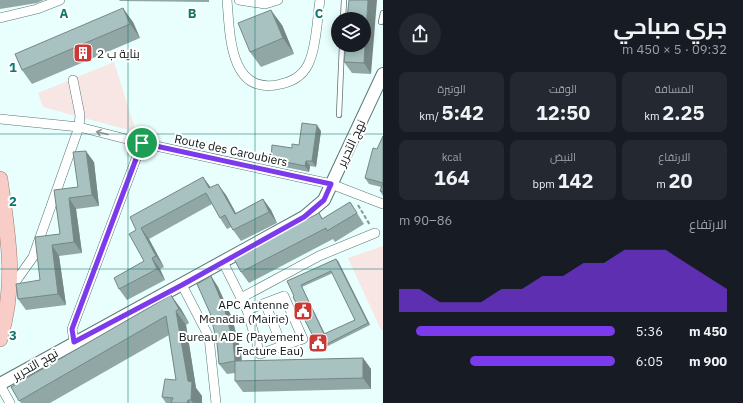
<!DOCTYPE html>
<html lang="ar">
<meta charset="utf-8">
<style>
:root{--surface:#171b24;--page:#242831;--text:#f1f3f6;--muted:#9ea1a6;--accent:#7c3aed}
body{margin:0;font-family:"IBM Plex Sans",Cairo,sans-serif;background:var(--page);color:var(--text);direction:rtl;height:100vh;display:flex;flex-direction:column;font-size:15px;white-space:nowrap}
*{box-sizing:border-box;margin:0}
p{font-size:13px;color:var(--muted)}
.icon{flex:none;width:22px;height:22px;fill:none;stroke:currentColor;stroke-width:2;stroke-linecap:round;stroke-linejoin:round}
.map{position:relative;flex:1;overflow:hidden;direction:ltr}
.panel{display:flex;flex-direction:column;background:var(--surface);width:360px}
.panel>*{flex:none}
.fabs{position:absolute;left:331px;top:12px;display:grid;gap:8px}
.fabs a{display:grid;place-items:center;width:40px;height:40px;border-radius:50%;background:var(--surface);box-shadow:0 2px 10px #0003;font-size:20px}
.pin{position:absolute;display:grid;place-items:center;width:34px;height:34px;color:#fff;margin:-17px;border:2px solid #fff;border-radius:50%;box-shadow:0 1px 4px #0007}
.round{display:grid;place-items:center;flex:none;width:42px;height:42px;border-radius:21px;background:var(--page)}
.overview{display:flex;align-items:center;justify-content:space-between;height:68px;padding:0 16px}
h1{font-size:22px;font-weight:700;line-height:30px}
.metrics{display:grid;grid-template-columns:repeat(3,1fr);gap:6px;height:68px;padding:4px 16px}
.metrics div{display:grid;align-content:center;border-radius:8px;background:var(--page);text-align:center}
.metrics b{font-size:20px;font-weight:700}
.metrics small{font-size:11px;font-weight:400}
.metrics p{font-size:11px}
.chart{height:112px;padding:8px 16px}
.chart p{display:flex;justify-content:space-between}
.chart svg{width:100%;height:72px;margin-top:4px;fill:var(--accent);opacity:.7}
ul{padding:0 16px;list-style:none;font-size:13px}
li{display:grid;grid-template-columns:64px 48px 1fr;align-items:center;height:30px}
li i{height:10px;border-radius:5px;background:var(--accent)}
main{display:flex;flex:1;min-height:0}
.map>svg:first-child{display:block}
</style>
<main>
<section class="panel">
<div class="overview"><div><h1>جري صباحي</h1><p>09:32 · 5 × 450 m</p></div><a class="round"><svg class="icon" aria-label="share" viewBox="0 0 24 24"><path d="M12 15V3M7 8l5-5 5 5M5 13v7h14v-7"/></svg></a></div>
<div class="metrics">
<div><p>المسافة</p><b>2.25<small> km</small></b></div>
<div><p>الوقت</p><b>12:50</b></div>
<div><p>الوتيرة</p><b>5:42<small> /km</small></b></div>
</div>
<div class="metrics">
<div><p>الارتفاع</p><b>20<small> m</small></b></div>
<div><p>النبض</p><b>142<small> bpm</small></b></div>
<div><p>kcal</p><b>164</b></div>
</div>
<div class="chart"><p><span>الارتفاع</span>86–90 m</p>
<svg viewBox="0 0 160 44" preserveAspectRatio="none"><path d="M0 44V30L10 30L20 38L30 38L40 38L50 30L60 30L70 22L80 22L90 14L100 14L110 6L120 6L130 6L140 14L150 22L160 30V44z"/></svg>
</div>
<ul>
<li><b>450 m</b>5:36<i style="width:92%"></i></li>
<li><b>900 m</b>6:05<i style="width:67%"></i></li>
</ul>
</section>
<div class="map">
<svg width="383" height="403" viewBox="0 0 383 403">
<rect width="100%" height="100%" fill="#e8fffd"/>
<g fill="#f7e6e4">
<polygon points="114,62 136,132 43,107 38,93"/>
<polygon points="383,246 383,330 381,330 348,258"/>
</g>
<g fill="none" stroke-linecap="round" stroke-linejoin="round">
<g stroke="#5c7673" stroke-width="6">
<g id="service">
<polyline points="343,19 344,0"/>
<polyline points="381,22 383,13"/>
<polyline points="339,115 342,45"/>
</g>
</g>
<g stroke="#5c7673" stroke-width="10">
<g id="minor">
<path d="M 227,0 C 230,34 229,97 281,84 C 295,81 305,74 310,60 C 317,42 317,19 320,0"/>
<polyline points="239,0 265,4 278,0"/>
<polyline points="0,18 37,9 60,0"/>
<polyline points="0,119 79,127 142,143 331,184 383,204"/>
<polyline points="223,262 247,310 260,354 282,346"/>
<polyline points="182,285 209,337 216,403"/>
<polyline points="11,288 33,257 79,127 80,115 73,80"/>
<polyline points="241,298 319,256 375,233"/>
<polyline points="247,310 284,296 303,339 282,346 265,303"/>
<polyline points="74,341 72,329 142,143"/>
<polyline points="0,385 10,403"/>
</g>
</g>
<g stroke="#5c7673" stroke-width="14">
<polyline id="tertiary" points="0,384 304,217 324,200 383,74"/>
</g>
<g stroke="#a27872" stroke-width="16">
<path id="primary" d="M 0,179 C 8,236 17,281 0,339"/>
</g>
<polyline stroke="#879897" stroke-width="2" stroke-dasharray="4 2" stroke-linecap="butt" points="358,205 370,225"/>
<use href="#service" stroke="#fff" stroke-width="4.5"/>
<use href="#minor" stroke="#fff" stroke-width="9"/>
<use href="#tertiary" stroke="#fff" stroke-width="12"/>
<use href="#primary" stroke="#f8cdc8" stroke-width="15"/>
</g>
<g fill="#90a7a5" fill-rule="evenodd">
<polygon points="0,0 44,0 37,3 0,9"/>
<polygon points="119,0 209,0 209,2 120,1"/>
<polygon points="133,22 140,38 32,84 22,70"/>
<polygon points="282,25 294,54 261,67 250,52"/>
<polygon points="364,45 371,74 352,73 344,62"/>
<polygon points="321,131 316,167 310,166 309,172 275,165 271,159 292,148 299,145"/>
<polygon points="383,136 383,196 380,191 381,187 369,184 365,178"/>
<polygon points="94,162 99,206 76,209 82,253 59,256 66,305 26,310 18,299 40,280 35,237 60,234 54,190 78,187"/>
<polygon points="203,177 211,188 226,195 236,213 263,199 271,210 277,223 241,241 231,227 227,229 220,218 212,204 149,239 164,267 160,269 165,280 127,300 119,289 144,261 136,230"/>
<polygon points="350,202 364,224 335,242 333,239 249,283 241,272 319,213 323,219"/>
<path d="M 338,261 L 370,325 L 320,350 L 287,281 ZM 333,273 L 355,320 L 324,334 L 302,287 Z"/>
<polygon points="211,276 218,287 232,318 241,352 242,361 363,358 371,369 371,389 243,392 235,381 235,373 227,374 219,364"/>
<polygon points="171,295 181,309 189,323 186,325 196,388 202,396 202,403 166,403 162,397 176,380 169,335 50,403 21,403 11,387"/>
</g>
<g fill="#758886">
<polygon points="368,0 377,0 371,74 364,63"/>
<polygon points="123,8 133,22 140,38 130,24"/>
<polygon points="271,10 282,25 294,54 283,38"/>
<polygon points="317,125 321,131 316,167 312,161"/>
<polygon points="86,151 94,162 99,206 92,195"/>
<polygon points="306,161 310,166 309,172 305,166"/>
<polygon points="203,177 211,188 209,188"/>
<polygon points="218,184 226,195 242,225 235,214"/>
<polygon points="69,198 76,209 82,253 74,242"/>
<polygon points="263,199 271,210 277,223 269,212"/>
<polygon points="141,228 149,239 164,267 156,256"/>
<polygon points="52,245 59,256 66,305 58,294"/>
<polygon points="152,258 160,269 165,280 157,269"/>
<polygon points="336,259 338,261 370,325 368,323"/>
<polygon points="211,276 218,287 232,318 241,352 242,372 235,361"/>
<polygon points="301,285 302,287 326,336 324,334"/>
<polygon points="171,295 181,309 189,323 179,309"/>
<polygon points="176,311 186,325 196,388 202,396 202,403 193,403 191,400"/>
<polygon points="363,358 371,369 371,389 363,378"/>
<polygon points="188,400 190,403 187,403"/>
</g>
<g fill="#a7c2c0" stroke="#758886" fill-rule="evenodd">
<polygon points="349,0 368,0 364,63 344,62 346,45 364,45 364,19 347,19"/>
<polygon points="123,8 130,24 22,70 15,54"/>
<polygon points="271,10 283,38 250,52 238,23"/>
<polygon points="302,123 317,125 312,161 306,161 305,166 271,159 272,145 292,148 292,144 299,145"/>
<polygon points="383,136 383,183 365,178 373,148 377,149"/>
<polygon points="86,151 92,195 69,198 74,242 52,245 58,294 18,299 16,284 40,280 35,237 60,234 54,190 78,187 73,152"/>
<polygon points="203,177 209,188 218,184 235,214 263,199 269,212 233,230 225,215 220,218 206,193 141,228 156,256 152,258 157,269 119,289 114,278 144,261 129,234 136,230 130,217"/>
<polygon points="383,183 383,192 380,191"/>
<polygon points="350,202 357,213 327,231 326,228 241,272 233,257 319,213 322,219"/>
<path d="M 336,259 L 368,323 L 319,348 L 293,297 L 294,296 L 287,281 ZM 331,271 L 355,320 L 324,334 L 301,285 Z"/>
<polygon points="211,276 224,307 233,341 235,361 219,364 217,343 210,313 197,284"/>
<polygon points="171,295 179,309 176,311 188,381 192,382 191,400 188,400 187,403 171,403 173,398 162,397 165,379 176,380 166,316 19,401 11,387"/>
<polygon points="363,358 363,378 235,381 235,361"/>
</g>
<defs><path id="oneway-shaft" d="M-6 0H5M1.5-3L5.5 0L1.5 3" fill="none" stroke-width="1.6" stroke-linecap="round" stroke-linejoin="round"/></defs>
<use stroke="#929796" href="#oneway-shaft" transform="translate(102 133) rotate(-166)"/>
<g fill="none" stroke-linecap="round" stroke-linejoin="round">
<g stroke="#fff" stroke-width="8">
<polygon id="route" points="142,143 331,184 324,200 304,217 182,285 74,342 72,329"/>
</g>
<use href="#route" stroke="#7c3aed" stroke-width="5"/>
</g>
<path fill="none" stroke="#0f766e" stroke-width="1" stroke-opacity="0.55" d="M 128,0 L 128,403M 255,0 L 255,403M 0,134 L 383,134M 0,269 L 383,269"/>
<defs>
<g id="building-square" transform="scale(1)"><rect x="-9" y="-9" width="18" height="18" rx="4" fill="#c93a37" stroke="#fff"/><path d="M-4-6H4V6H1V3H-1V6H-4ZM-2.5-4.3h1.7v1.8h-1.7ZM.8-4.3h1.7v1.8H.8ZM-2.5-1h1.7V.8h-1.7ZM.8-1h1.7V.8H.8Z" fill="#fff"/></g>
<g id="civic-square" transform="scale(1)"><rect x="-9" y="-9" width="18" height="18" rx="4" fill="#c93a37" stroke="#fff"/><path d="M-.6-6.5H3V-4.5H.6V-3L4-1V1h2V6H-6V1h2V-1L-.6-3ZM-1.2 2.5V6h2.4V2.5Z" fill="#fff"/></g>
</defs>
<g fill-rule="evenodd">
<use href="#building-square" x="83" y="53"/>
<use href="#civic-square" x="303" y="311"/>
<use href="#civic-square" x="318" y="343"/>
</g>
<g text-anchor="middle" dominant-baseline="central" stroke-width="4" stroke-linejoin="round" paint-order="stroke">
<g font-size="12" fill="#0d1716" stroke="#fff" text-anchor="end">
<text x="97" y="53" text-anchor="start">بناية ب 2</text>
<text x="289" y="304">APC Antenne<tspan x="289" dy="14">Menadia (Mairie)</tspan></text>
<text x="304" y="336">Bureau ADE (Payement<tspan x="304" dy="14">Facture Eau)</tspan></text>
</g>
<g font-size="12" fill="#0d1716" stroke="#fff">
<text transform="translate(351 143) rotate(-65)">نهج التحرير</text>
<text transform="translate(231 150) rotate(12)">Route des Caroubiers</text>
<text transform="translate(35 364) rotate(-30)">نهج التحرير</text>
</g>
</g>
<g font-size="13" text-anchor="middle" font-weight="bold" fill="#0f766e" stroke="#fff" stroke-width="4" stroke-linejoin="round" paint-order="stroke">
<text x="64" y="18">A</text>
<text x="192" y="18">B</text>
<text x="319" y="18">C</text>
<text x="13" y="72">1</text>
<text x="13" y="206">2</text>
<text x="13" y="340">3</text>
</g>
</svg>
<div class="fabs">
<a><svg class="icon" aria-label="layers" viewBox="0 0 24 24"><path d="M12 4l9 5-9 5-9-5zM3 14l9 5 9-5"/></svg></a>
</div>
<div class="pin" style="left:142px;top:143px;background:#1e9e55"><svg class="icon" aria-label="arrive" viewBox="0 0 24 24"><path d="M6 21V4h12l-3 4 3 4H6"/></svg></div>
</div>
</main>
